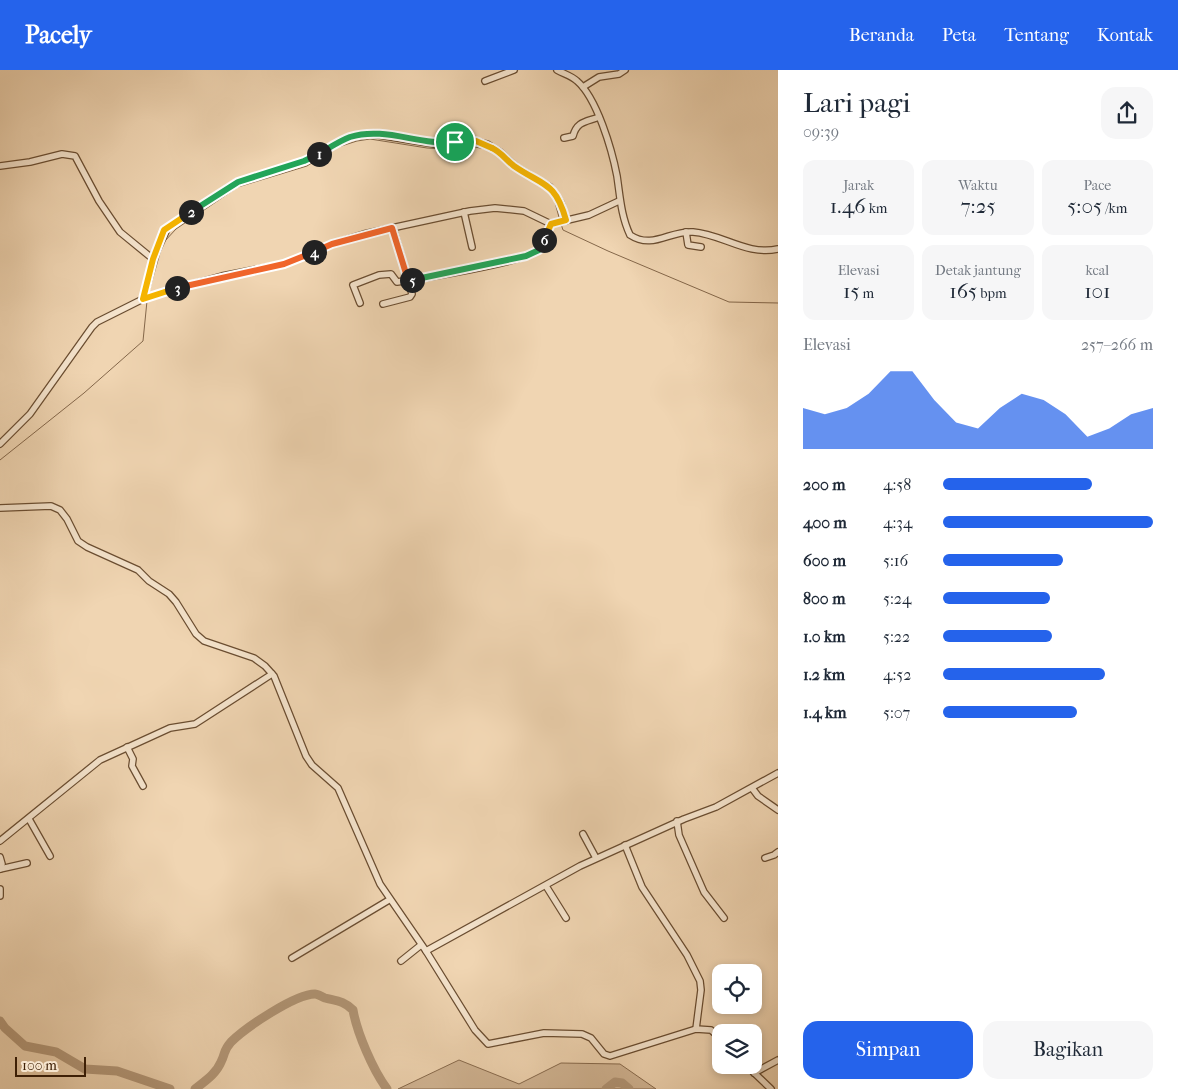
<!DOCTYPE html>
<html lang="id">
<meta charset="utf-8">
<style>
:root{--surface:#fff;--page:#f6f6f7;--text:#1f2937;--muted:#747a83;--accent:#2563eb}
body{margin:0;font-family:"IM FELL French Canon",serif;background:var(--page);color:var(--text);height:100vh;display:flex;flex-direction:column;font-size:19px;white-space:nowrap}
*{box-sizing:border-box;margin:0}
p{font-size:16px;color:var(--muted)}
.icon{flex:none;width:28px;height:28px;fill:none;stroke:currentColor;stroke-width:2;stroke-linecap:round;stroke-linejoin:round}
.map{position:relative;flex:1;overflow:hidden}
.side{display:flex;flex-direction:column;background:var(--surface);width:400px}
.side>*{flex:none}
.controls{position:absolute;left:712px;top:894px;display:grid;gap:10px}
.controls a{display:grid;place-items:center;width:50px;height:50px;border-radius:10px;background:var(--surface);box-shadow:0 2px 8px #0003;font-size:25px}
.scale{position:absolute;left:15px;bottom:12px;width:71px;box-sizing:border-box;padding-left:5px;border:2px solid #3e2006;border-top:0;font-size:14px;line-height:18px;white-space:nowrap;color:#3e2006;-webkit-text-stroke:4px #f5e4cd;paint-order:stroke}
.pin{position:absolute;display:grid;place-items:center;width:42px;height:42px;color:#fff;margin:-21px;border:2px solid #fff;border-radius:50%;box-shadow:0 1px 5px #0007}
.km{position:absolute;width:25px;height:25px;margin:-12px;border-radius:50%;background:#222;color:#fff;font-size:14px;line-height:25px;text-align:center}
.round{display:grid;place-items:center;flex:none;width:52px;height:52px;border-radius:15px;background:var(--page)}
.headline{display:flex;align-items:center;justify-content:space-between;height:85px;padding:0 25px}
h1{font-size:28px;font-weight:600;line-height:38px}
.stats{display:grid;grid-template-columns:repeat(3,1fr);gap:8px;height:85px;padding:5px 25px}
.stats div{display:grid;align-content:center;border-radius:12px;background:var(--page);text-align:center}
.stats b{font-size:21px;font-weight:600}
.stats small{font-size:14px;font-weight:400}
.stats p{font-size:14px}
.chart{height:140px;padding:10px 25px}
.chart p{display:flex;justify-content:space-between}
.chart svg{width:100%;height:90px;margin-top:5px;fill:var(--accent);opacity:.7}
.button{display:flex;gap:10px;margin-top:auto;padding:10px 25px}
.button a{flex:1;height:58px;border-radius:15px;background:var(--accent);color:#fff;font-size:20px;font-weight:600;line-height:58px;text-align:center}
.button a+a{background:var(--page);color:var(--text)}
ul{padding:0 25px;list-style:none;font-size:16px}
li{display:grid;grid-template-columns:80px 60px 1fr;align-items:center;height:38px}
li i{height:12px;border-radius:6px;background:var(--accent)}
header{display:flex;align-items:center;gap:30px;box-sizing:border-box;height:70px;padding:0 25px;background:var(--accent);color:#fff}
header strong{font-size:24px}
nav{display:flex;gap:28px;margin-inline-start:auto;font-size:18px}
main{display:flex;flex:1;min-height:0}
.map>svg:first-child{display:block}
</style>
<header>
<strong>Pacely</strong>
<nav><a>Beranda</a><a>Peta</a><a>Tentang</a><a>Kontak</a></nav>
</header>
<main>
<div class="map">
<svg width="778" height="1019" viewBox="0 0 778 1019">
<rect width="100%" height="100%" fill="#f0d5b2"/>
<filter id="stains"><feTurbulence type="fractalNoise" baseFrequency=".004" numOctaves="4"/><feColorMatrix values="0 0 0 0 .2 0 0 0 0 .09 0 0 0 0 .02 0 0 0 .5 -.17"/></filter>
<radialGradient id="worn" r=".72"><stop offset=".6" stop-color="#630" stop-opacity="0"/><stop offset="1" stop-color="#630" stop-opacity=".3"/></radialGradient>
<polygon fill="#d2b695" stroke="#886b4e" points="459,990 519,1014 561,993 620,994 656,1019 398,1019"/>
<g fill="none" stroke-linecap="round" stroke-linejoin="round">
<g stroke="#84674a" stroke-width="1">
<polyline points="561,154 563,160 608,181 729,232 778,233"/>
<polyline points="164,172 176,159 238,117 307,96 335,78 357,71 370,69 427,78 444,79 469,76 491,80 506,94 553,125 560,151"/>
<polyline points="148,225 162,176"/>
<polyline points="0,390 84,323 143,271 147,231"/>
</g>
<g stroke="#b39778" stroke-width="9">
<polyline points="0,951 5,958 25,976 56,982 85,999 117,1001 170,1019"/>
<path d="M 195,1019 C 205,1011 216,1004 221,992 C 226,982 223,981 231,972 C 245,958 295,924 315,924 C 318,924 322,927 325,928 C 337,931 344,931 353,940 C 357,963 373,1000 387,1019"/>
<polyline points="606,1019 615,1012 622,1013 629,1019"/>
</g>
<g stroke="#6a4d31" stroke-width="8">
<g id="street">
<path d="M 557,0 C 564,4 572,6 577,11 C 597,28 612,80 617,106 C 620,126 621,146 630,165 C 653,180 670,160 693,162 C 722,164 747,186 778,179"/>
<polyline points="485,11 514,0"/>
<polyline points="583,17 599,7 619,4 625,0"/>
<path d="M 564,68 L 573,66 C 577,51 586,52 599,47"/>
<polyline points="0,96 30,92 62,84 75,86 99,131 120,162 153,189 143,229"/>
<polyline points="464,142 472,177"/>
<polyline points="686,162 688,175 701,177"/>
<polyline points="153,189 168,157 237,112 304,91 350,67 372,64 434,74 476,71 487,74 500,82 516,97 550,117 561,133 566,151"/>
<path d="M 360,233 L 353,215 L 379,205 L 391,204 L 397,212 C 420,209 524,192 537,181 C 544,175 548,162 551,154"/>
<polyline points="383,234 410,227 412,224 393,158"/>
<polyline points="0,374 30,344 92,257 97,252 143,229 171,220 222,206 284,194 332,174 364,164 470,141 495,138 524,141 551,154 589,145 619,131"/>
<polyline points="0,438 51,436 60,440 67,449 78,471 87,477 138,500 149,511 169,524 176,532 196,564 204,571 254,588 265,596 274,606 306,686 312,695 338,718 380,814 426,881 580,796 684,749 716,737 778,703"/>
<polyline points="127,677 133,689 132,696 143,716"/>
<polyline points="752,718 758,726 778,740"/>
<polyline points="29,749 50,786"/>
<polyline points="677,751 679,765 704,822 724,848"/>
<polyline points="583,764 596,788"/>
<polyline points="0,771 100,690 170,658 195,654 272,604"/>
<polyline points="625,775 642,817 687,885 700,911 701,920 696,959"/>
<polyline points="0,787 2,794 0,799"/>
<polyline points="765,788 774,785 778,782"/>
<polyline points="0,799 27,793"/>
<polyline points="546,816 566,848"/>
<polyline points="0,819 0,826"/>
<polyline points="426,881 475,960 488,974 544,963 582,964 591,968 604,984 610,986 696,959 711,960 721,969"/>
<polyline points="292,888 389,830"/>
<polyline points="401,891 421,875"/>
<polyline points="746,995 771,1019"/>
<polyline points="754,1003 778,990"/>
</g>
</g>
<use href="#street" stroke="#f5e4cd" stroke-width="5.5"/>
</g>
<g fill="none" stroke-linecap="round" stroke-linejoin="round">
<g stroke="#fff" stroke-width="10">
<path id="split-1" d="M 319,84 C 329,78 339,71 350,67 C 385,56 420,76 455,72"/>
</g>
<g stroke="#fff" stroke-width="10">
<polyline id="split-2" points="191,142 238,112 304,91 319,84"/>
</g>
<g stroke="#fff" stroke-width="10">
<polyline id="split-3" points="177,218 143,229 153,189 164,160 191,142"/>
</g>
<g stroke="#fff" stroke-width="10">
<polyline id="split-4" points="177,218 284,194 314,182"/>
</g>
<g stroke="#fff" stroke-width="10">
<polyline id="split-5" points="314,182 332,174 392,158 408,210 412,210"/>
</g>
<g stroke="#fff" stroke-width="10">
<polyline id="split-6" points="412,210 526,186 539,180 544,170"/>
</g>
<g stroke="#fff" stroke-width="10">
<path id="split-7" d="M 492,78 C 501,82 506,90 514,96 C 543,116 555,111 566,150 L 551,154 L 544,170"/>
</g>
<g stroke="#fff" stroke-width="10">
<polyline id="split-8" points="455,72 476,71 492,78"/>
</g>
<use href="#split-1" stroke="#22a559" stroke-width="6"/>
<use href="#split-2" stroke="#22a559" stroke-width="6"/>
<use href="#split-3" stroke="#f5b400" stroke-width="6"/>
<use href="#split-4" stroke="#f0652b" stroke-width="6"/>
<use href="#split-5" stroke="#f0652b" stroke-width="6"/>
<use href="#split-6" stroke="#22a559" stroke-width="6"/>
<use href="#split-7" stroke="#f5b400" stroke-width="6"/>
<use href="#split-8" stroke="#f5b400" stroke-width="6"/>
</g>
<rect width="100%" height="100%" filter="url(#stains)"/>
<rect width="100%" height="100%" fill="url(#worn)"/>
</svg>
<div class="controls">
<a><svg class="icon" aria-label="locate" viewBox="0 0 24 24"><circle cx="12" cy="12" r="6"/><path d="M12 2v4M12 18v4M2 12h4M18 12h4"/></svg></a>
<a><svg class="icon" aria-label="layers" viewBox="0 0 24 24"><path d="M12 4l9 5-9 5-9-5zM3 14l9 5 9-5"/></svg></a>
</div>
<div class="scale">100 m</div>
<div class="pin" style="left:455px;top:72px;background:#1e9e55"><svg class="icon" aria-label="arrive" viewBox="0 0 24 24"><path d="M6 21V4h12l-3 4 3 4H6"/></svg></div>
<b class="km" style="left:319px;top:84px">1</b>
<b class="km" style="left:191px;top:142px">2</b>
<b class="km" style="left:177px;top:218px">3</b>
<b class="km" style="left:314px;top:182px">4</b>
<b class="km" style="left:412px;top:210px">5</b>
<b class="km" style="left:544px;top:170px">6</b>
</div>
<section class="side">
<div class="headline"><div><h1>Lari pagi</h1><p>09:39</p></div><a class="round"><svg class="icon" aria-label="share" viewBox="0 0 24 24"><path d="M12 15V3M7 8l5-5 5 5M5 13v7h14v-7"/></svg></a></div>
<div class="stats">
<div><p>Jarak</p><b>1.46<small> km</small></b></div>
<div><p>Waktu</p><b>7:25</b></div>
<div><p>Pace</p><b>5:05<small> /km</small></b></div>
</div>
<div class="stats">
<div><p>Elevasi</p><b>15<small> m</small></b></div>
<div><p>Detak jantung</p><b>165<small> bpm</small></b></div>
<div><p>kcal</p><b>101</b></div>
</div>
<div class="chart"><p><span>Elevasi</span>257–266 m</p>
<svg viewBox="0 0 160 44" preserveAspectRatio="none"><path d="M0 44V24L10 27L20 24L30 17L40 6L50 6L60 20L70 31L80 34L90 24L100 17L110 20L120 27L130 38L140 34L150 27L160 24V44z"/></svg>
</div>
<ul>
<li><b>200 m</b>4:58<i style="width:71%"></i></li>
<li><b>400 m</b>4:34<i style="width:100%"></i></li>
<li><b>600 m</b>5:16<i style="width:57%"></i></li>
<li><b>800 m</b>5:24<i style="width:51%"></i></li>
<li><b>1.0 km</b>5:22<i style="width:52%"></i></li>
<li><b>1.2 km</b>4:52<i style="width:77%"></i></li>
<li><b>1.4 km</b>5:07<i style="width:64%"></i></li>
</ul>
<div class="button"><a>Simpan</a><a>Bagikan</a></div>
</section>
</main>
